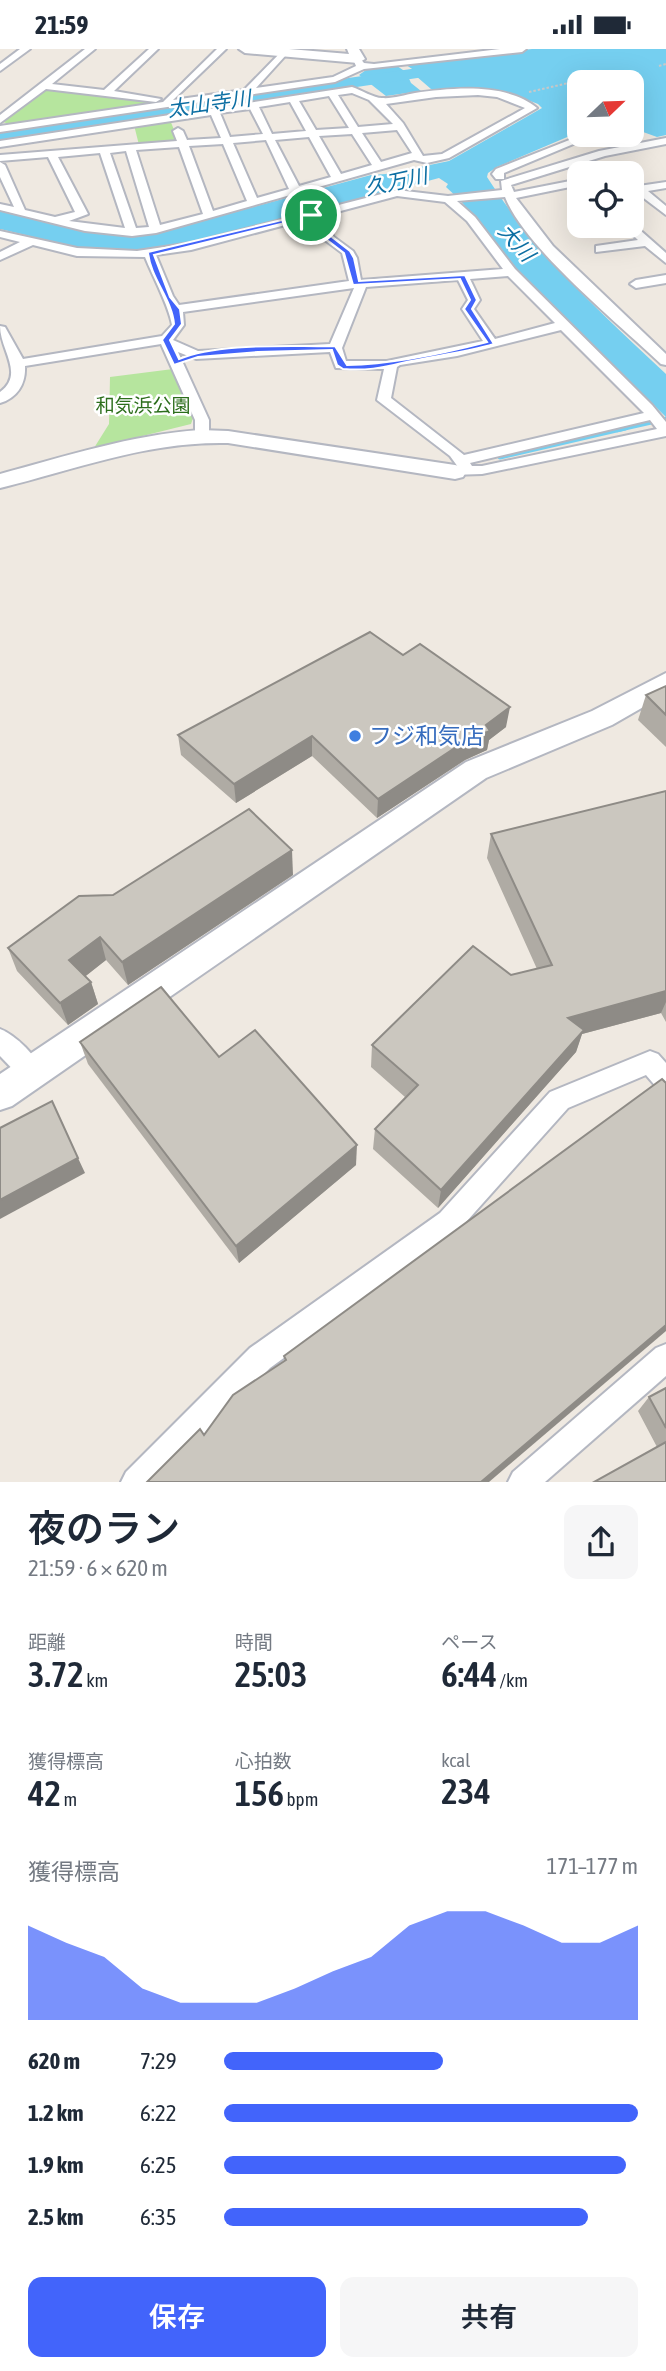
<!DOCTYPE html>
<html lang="ja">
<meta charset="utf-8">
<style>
:root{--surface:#fff;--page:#f6f6f7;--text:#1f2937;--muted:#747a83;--accent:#4264fb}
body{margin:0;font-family:"Asap Condensed","Noto Sans JP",sans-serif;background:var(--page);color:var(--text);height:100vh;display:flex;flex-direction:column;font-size:26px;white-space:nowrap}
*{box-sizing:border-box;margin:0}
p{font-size:23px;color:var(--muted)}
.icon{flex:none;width:38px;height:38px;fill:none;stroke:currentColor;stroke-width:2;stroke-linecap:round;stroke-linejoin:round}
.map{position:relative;height:1433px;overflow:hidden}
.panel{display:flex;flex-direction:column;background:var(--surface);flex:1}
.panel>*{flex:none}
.needle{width:46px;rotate:67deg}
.fabs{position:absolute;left:567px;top:21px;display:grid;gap:14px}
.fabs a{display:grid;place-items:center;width:77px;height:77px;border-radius:14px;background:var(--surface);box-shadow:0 7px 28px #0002;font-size:35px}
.pin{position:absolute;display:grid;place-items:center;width:60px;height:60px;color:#fff;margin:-30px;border:4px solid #fff;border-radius:50%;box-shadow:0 2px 7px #0007}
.round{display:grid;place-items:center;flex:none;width:74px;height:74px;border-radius:14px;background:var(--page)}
.summary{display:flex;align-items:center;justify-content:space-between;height:119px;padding:0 28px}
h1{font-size:38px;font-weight:600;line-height:52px}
.stats{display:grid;grid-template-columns:repeat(3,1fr);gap:10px;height:119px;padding:7px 28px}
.stats div{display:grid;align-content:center}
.stats b{font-size:35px;font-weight:600}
.stats small{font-size:19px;font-weight:400}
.stats p{font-size:19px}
.chart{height:196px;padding:14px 28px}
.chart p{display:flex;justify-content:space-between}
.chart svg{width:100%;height:126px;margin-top:7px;fill:var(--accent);opacity:.7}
.action{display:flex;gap:14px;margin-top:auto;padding:14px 28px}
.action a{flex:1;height:80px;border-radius:14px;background:var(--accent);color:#fff;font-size:28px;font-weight:600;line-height:80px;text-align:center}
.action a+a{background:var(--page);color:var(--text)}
ul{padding:0 28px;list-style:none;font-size:23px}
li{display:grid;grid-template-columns:112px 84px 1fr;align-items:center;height:52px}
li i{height:18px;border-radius:9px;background:var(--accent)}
.status{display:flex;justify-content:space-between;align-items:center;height:49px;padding:0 35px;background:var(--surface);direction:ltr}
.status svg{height:19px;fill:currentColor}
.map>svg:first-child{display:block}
</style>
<div class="status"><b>21:59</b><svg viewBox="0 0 49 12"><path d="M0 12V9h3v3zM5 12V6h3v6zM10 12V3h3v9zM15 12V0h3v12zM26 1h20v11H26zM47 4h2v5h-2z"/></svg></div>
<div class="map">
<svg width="666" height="1433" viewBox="0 0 666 1433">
<rect width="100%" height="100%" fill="#efe9e1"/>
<g fill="#b6e59e">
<polygon points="46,37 161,52 12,76 0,72"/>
<polygon points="170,71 179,93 139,96 134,76"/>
<polygon points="173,320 193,369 191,375 94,399 109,375 110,328"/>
</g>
<g fill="#75cff0">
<path d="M 532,0 L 666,0 L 666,86 L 657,88 L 632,79 L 632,33 L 579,33 L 579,83 L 497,118 L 488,124 L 487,128 C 537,206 599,262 666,325 L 666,368 L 529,235 L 461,152 L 446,138 L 448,135 L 439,129 L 264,176 L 173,198 L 142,203 L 88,201 L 0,180 L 0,162 L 97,185 L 140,186 L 158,184 L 371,126 L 386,125 L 449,112 L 542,59 L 538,55 L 504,42 L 431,40 L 416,27 L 420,25 L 406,16 Z"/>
<polygon points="397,17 406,23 411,34 421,42 386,47 359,26 366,21"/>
</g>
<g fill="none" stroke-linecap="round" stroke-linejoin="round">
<polyline stroke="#75cff0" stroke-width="4.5" points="617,381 666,370"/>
<polyline stroke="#75cff0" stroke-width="5" points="500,408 625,379"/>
<polygon fill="#75cff0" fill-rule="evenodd" points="418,19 424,20 426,24 424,28 0,91 0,79"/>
<g stroke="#b4b7c1" stroke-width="4">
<g id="street">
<polygon points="20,0 30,0 0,22 0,15"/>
<polygon points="85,0 95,0 52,35 104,41 149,0 158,0 114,42 161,50 156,53 46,40 0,74 0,66"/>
<polygon points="217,0 226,0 173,51 244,41 283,1 286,2 286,6 256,39 333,28 356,17 353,10 358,7 364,14 374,15 500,0 526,0 522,3 364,20 335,33 0,83 0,77 163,53"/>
<path d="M 352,38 C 361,41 374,49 382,49 C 392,50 404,46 415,44 C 452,39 506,33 537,59 L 449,109 L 427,114 L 414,111 L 156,184 L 132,187 L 85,182 L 0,161 L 0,155 L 14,158 L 0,128 L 0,113 L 5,116 L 25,161 L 55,168 L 75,163 L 48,108 L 0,112 L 0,106 L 177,92 L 173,82 L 178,79 L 183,82 L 187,91 L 221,89 L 211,66 L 0,98 L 0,92 ZM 352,44 L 369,51 L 393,75 L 358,78 L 338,46 ZM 478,46 L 497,48 L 525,59 L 442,105 L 423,107 L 403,74 L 386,55 L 436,48 ZM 329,47 L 349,79 L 316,81 L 299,52 ZM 290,53 L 306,82 L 272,85 L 259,58 ZM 250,60 L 263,85 L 230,88 L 220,64 ZM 397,81 L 412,104 L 381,113 L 362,84 ZM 352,85 L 372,116 L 341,125 L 319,87 ZM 309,88 L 331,128 L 299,137 L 275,91 ZM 266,91 L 289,140 L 257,149 L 233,94 ZM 223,95 L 247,152 L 213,162 L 189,97 ZM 179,98 L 203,165 L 160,176 L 136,101 ZM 126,102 L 149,178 L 136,179 L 110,104 ZM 100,104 L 125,179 L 69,172 L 88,165 L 58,108 Z"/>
<polygon points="582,86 595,86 504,124 504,130 496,130 492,125 496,120"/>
<path d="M 666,89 L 666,95 L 605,107 L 511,136 L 514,143 L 570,132 L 579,133 L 579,139 L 570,138 L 516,149 L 553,197 L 666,305 L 666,316 L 661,315 C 620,276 524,198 505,148 L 457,152 L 475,168 L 515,220 L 652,356 L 666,373 L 666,387 L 482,425 L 451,426 L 448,423 L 451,420 L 458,418 L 450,407 L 377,351 L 384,320 L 336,319 L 330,303 L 196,310 L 178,303 L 209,371 L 209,386 L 202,390 L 195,386 L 195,371 L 161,295 L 25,317 C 26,335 17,349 0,354 L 0,343 C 25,325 0,301 0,277 L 5,278 L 23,310 L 162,287 L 172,276 C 169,257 153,228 145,208 L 77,207 L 33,196 L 0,211 L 0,203 L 20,193 L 0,188 L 0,182 L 77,199 L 137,202 L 191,194 L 397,141 L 448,147 L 502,141 L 501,132 L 599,102 ZM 397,147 L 445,153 L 467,172 L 503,220 L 361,231 L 357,209 L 353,202 L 334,188 L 318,168 ZM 308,170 L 326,192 L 342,204 L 349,232 L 179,256 L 173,247 L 156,206 L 191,201 ZM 508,227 L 555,274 L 495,290 L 474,260 L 480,251 L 470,230 ZM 458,231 L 468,251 L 462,260 L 483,292 L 387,312 L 346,312 L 342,299 L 366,238 ZM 354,239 L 330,295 L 198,302 L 173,291 L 184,276 L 183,263 ZM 561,281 L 644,364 L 464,406 L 391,349 L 397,318 L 400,316 L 457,307 ZM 650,371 L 657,380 L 482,417 L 472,417 L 470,414 Z"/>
<polygon points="666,133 666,139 648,142 666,157 666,166 637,144 632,144 632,138"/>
<polygon points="632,174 666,204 666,214 645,197 596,203 596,197 638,191 623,177 632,177"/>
<polygon points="666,226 666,234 636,239 630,235 636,231"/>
<path d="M 0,980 C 16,986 37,1008 44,1024 L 40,1032 L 32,1035 L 24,1032 L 0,1007 Z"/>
<polygon points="650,1002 658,1005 666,1014 666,1043 658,1040 646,1026 568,1059 458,1182 270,1319 157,1433 121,1433 126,1423 250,1299 440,1164 550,1043"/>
<polygon points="666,1295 666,1327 545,1433 508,1433 513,1423 656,1299"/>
</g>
</g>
<g stroke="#b4b7c1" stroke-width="4">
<g id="secondary">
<polygon points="239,0 289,0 349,5 347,0 359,0 365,10 358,14 245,4"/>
<path d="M 200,381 L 228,382 L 455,416 L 463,418 L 466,423 L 463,428 L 455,430 L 228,394 C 148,392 77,420 0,439 L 0,425 C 66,407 131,386 200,381 Z"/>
<polygon points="666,624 666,645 612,676 486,729 12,1057 0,1061 0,1025 466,713 592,662"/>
</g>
</g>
<g stroke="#c9c9c9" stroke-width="2" stroke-dasharray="2.5 2" stroke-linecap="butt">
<polyline points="659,17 666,15"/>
<polyline points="529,43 577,32"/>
</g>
<use href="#street" fill="#fff" fill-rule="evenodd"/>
<use href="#secondary" fill="#fff" fill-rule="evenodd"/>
</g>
<g fill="#afaba4">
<polygon points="666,637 666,698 638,671 646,646"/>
<polygon points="506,678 489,691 487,701 465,711 377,769 312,707 236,754 181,706 178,686"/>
<polygon points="666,742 666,973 661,964 582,985 576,1003 438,1159 373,1100 375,1080 405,1048 371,1018 372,996 511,926 537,920 487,809 491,785"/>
<polygon points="293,826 128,936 106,911 85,927 91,933 98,955 68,976 17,922 8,899"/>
<polygon points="80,993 219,1008 356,1116 239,1214 88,1015"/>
<polygon points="666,1339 666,1433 657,1398 638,1362 649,1348"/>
</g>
<g fill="#8e8b86">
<polygon points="510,658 506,678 489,691 487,701 465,711 377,769 378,750"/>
<polygon points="312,687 312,707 236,754 234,735"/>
<polygon points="292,801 293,826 128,936 122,913"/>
<polygon points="100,888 106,911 77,934 69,911"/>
<polygon points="91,933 98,955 68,976 60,954"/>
<polygon points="666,942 666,953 661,964 582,985 576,1003 438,1159 441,1141 568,969"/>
<polygon points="357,1096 356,1116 239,1214 236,1197"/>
<polygon points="78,1109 85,1124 0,1170 0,1151"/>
<polygon points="666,1276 666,1282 489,1433 481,1433"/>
</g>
<g fill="#cbc7bf" stroke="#8e8b86" stroke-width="2">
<polygon points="370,583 403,606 420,595 510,658 486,676 490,682 467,691 378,750 312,687 234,735 178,686"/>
<polygon points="666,637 666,666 646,646"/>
<polygon points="666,742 666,942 568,969 584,981 441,1141 375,1080 418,1036 372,996 473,897 511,926 552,916 491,785"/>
<polygon points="249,760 292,801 122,913 100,888 69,911 91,933 60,954 8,899 79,847 113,846"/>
<polygon points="161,938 219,1008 255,981 357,1096 236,1197 80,993"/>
<polygon points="662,1030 666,1034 666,1276 481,1433 147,1433 200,1380 204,1386 233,1346 286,1311 284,1307"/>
<polygon points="52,1052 78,1109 0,1151 0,1079"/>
<polygon points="666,1339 666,1379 649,1348"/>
<polygon points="666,1393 666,1433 594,1433"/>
</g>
<path fill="#4264fb" stroke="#fff" stroke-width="2" fill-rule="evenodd" d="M 311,164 L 332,188 L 350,202 L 354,209 L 359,232 L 465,226 L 477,251 L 472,260 L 494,295 C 464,304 433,307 402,314 C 382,319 365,322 343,320 L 337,316 L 332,301 L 258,303 L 198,308 L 174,316 L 162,291 L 174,275 C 172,250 150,229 148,203 ZM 310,168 L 327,191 L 344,204 L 353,236 L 460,230 L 470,251 L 464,260 L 487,293 C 441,305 394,315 347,316 L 335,297 C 291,298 219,293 179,310 L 170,291 L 182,275 L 180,260 L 170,248 L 154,206 Z"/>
<circle fill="#3f7fe0" stroke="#fff" stroke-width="2.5" cx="355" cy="687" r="7"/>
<g text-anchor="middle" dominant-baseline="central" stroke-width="5" stroke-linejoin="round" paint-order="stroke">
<g font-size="19" fill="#2c6e1b" stroke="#fff">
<text x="143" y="356">和気浜公園</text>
</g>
<g font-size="21" font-style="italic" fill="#0d6fa3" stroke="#fff">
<text transform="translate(209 54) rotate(-8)">太山寺川</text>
<text transform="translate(396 132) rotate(-12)">久万川</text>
<text transform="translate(517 193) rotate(48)">大川</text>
</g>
<g font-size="23" fill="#366cbe" stroke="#fff" text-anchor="start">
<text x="369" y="687">フジ和気店</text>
</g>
</g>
</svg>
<div class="fabs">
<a><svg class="needle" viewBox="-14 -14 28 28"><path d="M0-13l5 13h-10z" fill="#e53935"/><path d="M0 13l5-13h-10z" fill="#747a83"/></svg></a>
<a><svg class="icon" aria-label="locate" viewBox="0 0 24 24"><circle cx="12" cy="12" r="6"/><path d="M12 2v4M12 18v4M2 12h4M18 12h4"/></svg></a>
</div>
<div class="pin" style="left:311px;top:166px;background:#1e9e55"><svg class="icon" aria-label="arrive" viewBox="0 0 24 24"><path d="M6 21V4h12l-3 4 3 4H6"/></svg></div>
</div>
<section class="panel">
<div class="summary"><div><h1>夜のラン</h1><p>21:59 · 6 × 620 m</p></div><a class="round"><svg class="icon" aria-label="share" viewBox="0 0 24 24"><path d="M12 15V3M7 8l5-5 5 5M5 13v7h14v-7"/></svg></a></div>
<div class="stats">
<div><p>距離</p><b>3.72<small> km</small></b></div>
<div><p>時間</p><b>25:03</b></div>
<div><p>ペース</p><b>6:44<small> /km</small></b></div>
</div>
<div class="stats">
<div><p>獲得標高</p><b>42<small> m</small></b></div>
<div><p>心拍数</p><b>156<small> bpm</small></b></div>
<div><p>kcal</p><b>234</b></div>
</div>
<div class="chart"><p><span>獲得標高</span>171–177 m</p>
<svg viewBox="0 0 160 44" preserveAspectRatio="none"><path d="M0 44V11L10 17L20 22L30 33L40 38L50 38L60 38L70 33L80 27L90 22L100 11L110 6L120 6L130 11L140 17L150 17L160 11V44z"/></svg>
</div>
<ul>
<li><b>620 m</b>7:29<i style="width:53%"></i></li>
<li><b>1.2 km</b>6:22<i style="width:100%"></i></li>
<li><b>1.9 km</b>6:25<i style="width:97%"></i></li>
<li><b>2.5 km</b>6:35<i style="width:88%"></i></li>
</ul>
<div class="action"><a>保存</a><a>共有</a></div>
</section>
